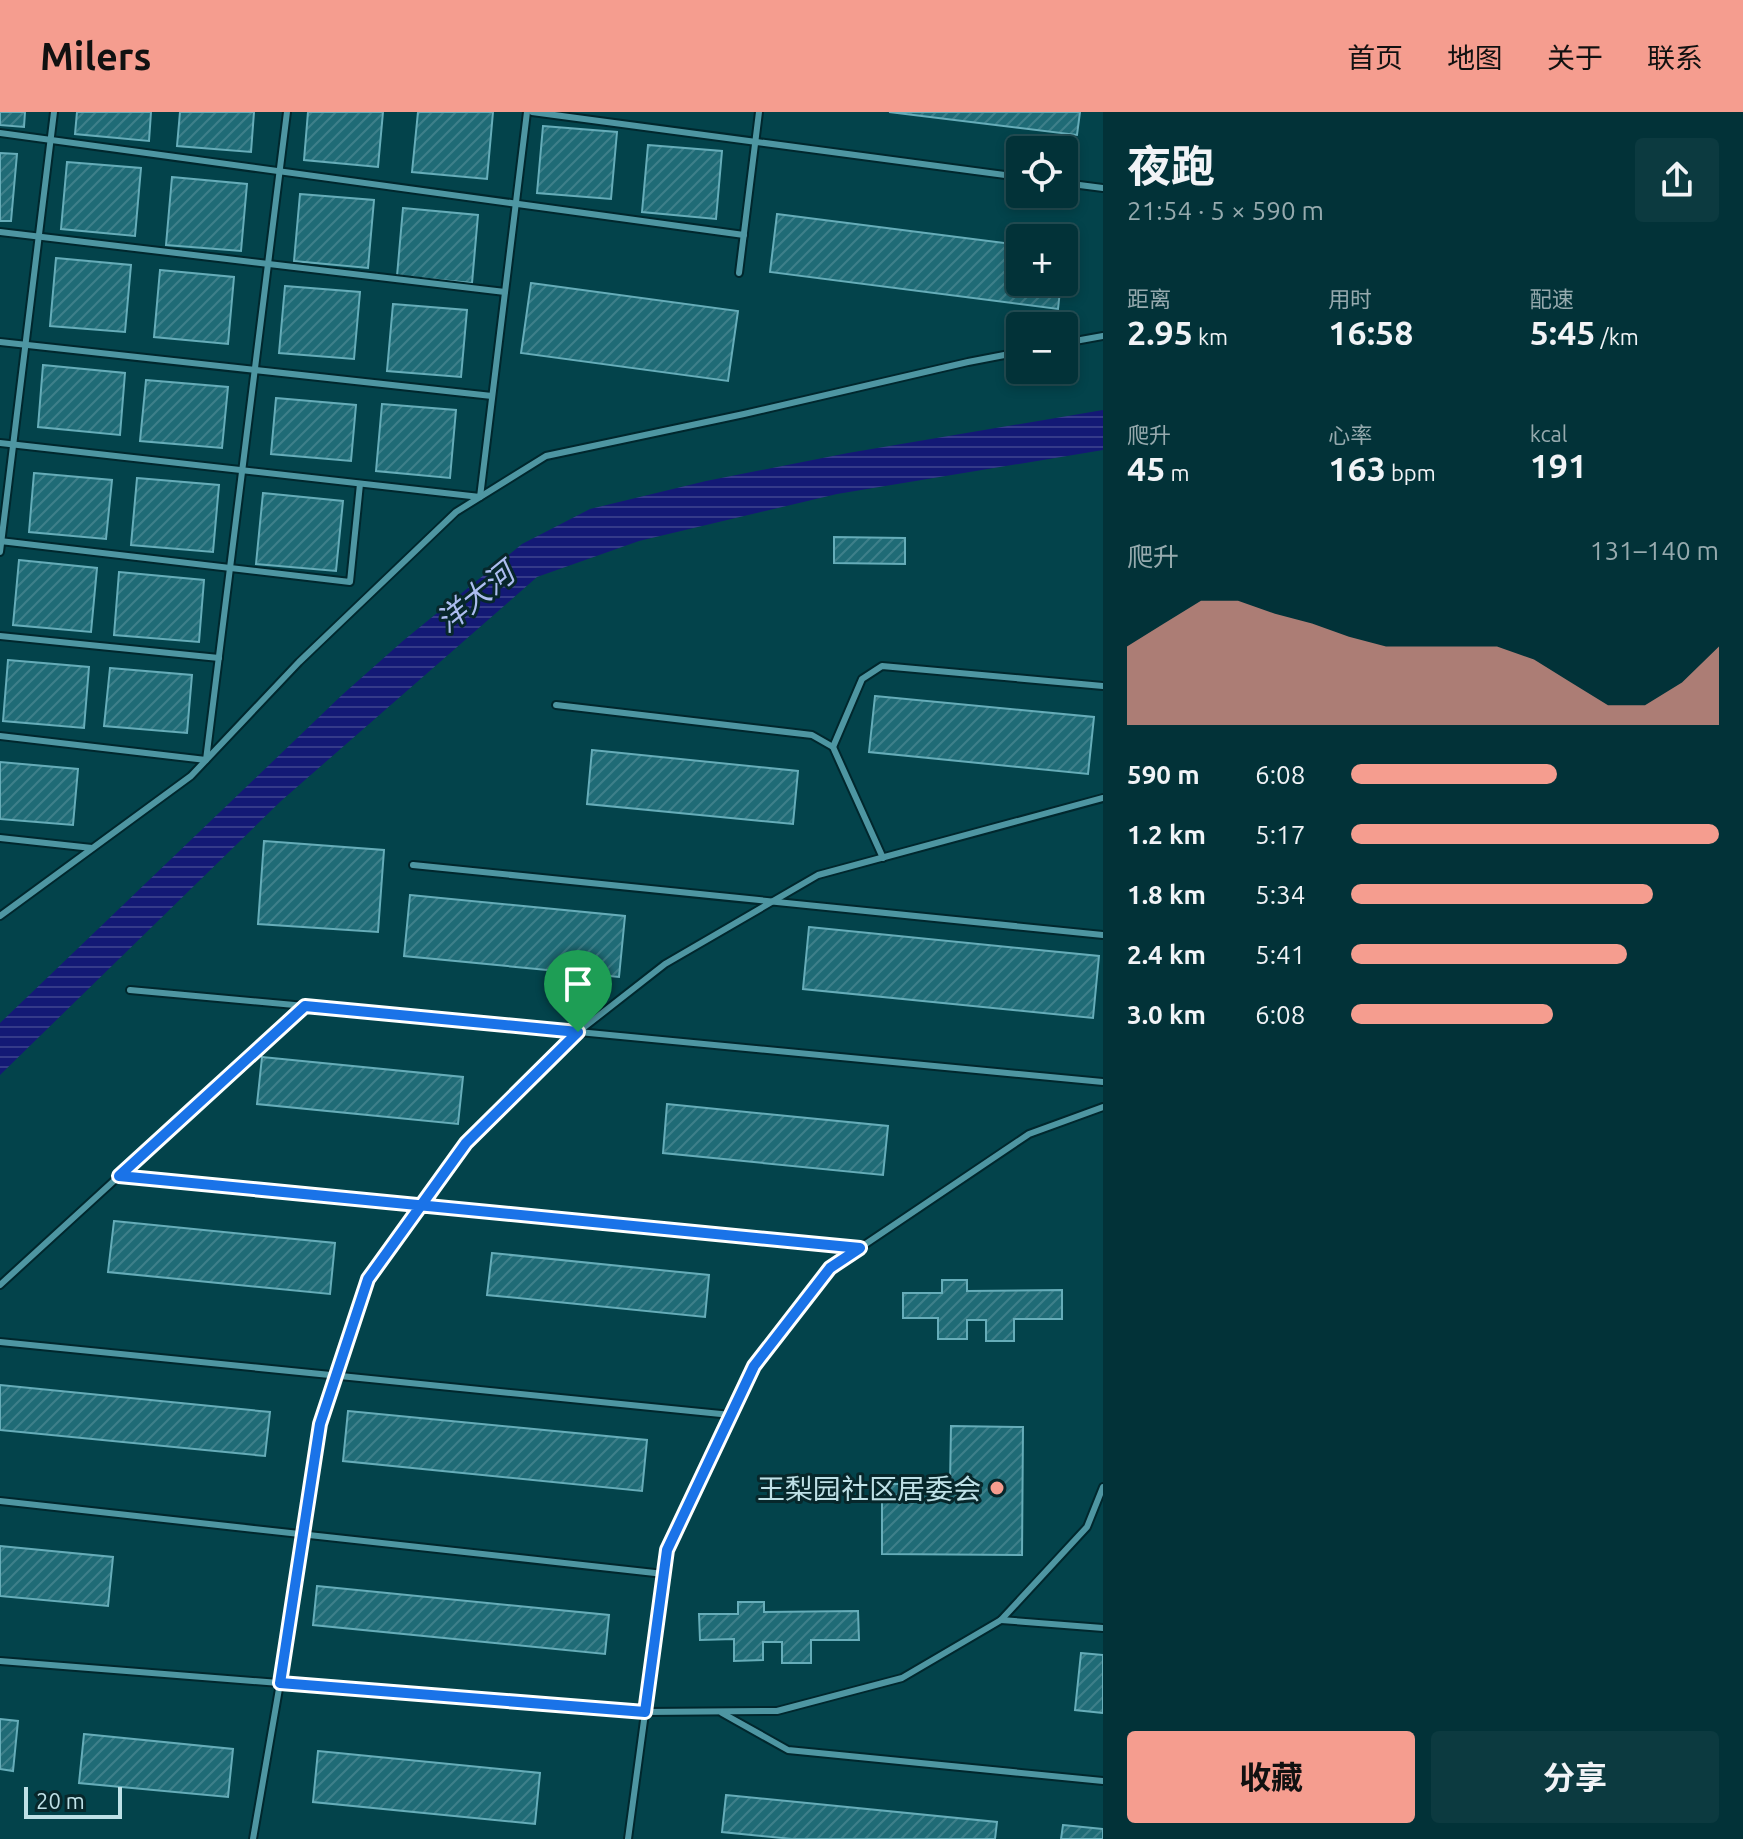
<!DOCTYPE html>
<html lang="zh">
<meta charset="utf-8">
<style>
:root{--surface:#023238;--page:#0c3a40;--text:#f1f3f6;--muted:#96aaae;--line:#234d53;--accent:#f59d8f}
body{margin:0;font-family:Ubuntu,"Noto Sans SC",sans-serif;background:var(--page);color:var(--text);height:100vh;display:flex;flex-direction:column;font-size:30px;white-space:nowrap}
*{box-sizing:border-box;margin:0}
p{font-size:26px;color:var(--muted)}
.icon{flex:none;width:44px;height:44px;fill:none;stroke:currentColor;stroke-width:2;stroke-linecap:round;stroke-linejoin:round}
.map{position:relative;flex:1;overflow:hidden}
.details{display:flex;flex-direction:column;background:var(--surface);width:640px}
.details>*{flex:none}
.buttons{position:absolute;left:1006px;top:24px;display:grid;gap:16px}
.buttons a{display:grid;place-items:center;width:72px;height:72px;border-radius:8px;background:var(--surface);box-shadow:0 4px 12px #0003,0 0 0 2px var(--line);font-size:40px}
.scale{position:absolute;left:24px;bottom:20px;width:98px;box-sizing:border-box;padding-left:8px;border:4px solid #bfe1e7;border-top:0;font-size:22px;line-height:28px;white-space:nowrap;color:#bfe1e7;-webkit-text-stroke:6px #07272b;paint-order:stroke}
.pin{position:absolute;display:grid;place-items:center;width:68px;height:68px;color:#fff;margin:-82px -34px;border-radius:50% 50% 50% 0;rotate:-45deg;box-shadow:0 0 8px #0007}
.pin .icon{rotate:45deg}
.round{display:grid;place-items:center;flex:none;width:84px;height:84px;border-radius:8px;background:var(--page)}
.head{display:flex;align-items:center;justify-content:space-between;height:136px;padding:0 24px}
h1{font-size:44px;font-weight:700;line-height:60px}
.metrics{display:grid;grid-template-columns:repeat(3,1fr);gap:12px;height:136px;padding:8px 24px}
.metrics div{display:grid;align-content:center}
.metrics b{font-size:34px;font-weight:700}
.metrics small{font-size:22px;font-weight:400}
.metrics p{font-size:22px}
.chart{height:224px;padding:16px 24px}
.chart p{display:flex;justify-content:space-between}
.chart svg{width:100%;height:144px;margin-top:8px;fill:var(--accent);opacity:.7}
.cta{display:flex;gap:16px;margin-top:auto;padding:16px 24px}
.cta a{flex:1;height:92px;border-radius:8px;background:var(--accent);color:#111;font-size:32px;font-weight:700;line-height:92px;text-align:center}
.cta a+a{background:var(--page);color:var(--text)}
ul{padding:0 24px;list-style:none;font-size:26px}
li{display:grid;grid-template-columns:128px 96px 1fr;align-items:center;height:60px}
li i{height:20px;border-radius:10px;background:var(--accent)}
header{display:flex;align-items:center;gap:48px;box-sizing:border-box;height:112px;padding:0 40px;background:var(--accent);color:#111}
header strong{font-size:38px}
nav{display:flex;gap:44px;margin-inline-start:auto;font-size:28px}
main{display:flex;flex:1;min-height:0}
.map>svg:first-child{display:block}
</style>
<header>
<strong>Milers</strong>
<nav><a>首页</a><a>地图</a><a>关于</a><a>联系</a></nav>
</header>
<main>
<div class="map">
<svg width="1103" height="1727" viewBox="0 0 1103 1727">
<defs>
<pattern id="water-rules" width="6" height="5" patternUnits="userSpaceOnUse" patternTransform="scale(2)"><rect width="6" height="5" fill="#131975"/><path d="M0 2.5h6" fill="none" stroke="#343a89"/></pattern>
<pattern id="building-hatch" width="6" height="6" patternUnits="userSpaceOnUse" patternTransform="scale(2)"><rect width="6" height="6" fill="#1f6b76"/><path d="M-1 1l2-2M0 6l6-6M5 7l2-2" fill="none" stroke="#3e808a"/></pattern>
</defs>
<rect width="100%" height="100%" fill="#03434b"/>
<polygon fill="url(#water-rules)" points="1103,298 1103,338 837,382 639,429 537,465 281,689 0,963 0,911 342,583 404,528 522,432 590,397 706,369 848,341"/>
<g fill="url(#building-hatch)" stroke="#66adb9" stroke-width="2">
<polygon points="0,0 25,0 24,15 0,13"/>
<polygon points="77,0 151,0 149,29 75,22"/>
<polygon points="180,0 254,0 251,40 177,34"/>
<polygon points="308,0 383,0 378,55 304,48"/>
<polygon points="418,0 493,0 487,67 412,60"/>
<polygon points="889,0 1080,0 1077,23"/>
<polygon points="543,14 617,20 611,87 537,81"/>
<polygon points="648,33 722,39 716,107 642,100"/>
<polygon points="0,41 17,42 11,109 0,109"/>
<polygon points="67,50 141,56 135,124 61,117"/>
<polygon points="172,65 247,72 241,139 166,133"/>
<polygon points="300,82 374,88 368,156 294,149"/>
<polygon points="403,96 478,103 472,171 397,164"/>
<polygon points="777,102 1020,133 1020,170 1061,170 1058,197 770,160"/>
<polygon points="56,146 131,153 125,220 50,214"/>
<polygon points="160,158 234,165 228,232 154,225"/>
<polygon points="531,171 738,199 728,269 521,241"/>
<polygon points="285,174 360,180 354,247 279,241"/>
<polygon points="393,192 467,198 461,265 387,259"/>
<polygon points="43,253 125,261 120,323 38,315"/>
<polygon points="146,268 228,275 222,336 140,329"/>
<polygon points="276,286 356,293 351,349 271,342"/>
<polygon points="382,292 456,298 450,366 376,359"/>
<polygon points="34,361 112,368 106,427 29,420"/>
<polygon points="137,366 219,373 213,440 131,433"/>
<polygon points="263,381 343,389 336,459 256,452"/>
<polygon points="834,425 905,426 905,452 834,451"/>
<polygon points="19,448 97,456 91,520 13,513"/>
<polygon points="119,460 204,468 199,530 114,523"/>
<polygon points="8,548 89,555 84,616 3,609"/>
<polygon points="110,556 192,563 187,621 104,614"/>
<polygon points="875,584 1094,605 1088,662 869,640"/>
<polygon points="592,638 798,659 793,712 587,692"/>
<polygon points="0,650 78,657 73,713 0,707"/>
<polygon points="264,729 384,738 378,820 258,812"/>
<polygon points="410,783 625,804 619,865 404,844"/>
<polygon points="809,815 1099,844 1093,906 803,877"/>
<polygon points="262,945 463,965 458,1012 257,992"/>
<polygon points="667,992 888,1014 883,1063 663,1041"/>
<polygon points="114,1109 335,1131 330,1182 108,1160"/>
<polygon points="492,1141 709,1163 705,1205 487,1183"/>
<polygon points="942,1168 967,1168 967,1179 1062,1178 1062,1207 1014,1207 1014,1229 986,1229 986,1208 967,1208 967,1227 938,1227 938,1206 903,1206 903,1181 942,1181"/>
<polygon points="0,1273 270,1300 265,1344 0,1318"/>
<polygon points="348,1299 647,1328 642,1379 343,1349"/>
<polygon points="951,1314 1023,1315 1022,1443 882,1442 882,1372 950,1372"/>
<polygon points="0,1434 113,1445 108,1494 0,1484"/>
<polygon points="317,1474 609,1503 605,1542 313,1513"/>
<polygon points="738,1490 764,1490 764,1500 858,1499 859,1528 811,1528 811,1551 782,1551 782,1530 763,1530 763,1548 734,1549 734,1527 700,1528 699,1502 738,1502"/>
<polygon points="1081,1541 1103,1543 1103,1601 1075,1598"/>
<polygon points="0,1607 18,1609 13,1659 0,1657"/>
<polygon points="84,1622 233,1637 228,1685 79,1671"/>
<polygon points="318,1639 540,1661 535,1712 313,1690"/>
<polygon points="726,1683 997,1710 995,1727 792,1727 722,1720"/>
<polygon points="1063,1713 1103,1717 1103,1727 1061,1727"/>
</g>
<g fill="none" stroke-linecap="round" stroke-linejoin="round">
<g stroke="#00272d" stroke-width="10">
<g id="lane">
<polyline points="532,0 1020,65"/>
<polyline points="0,21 744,123"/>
<polyline points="1064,71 1103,76"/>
<polyline points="0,120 505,180"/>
<polyline points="739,161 759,0"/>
<polyline points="0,230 492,284"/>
<polyline points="1064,231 1103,224"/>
<polyline points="0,331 480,385 527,0"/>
<polyline points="0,429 350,470 360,372"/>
<polyline points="0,440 54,0"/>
<polyline points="0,524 219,546"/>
<polyline points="556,593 812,623 833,635 883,746"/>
<polyline points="0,624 206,648 287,0"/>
<polyline points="833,635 862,567 882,554 1103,574"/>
<polyline points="0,726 92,736"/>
<polyline points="413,753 1103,823"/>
<polyline points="0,804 191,664 299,550 456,400 546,344 744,302 968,250 1020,240"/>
<polyline points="130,878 305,894"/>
<polyline points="119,1064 860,1136"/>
<polyline points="0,1173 305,894 1103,970"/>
<polyline points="0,1230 731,1303"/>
<polyline points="0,1389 664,1462"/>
<polyline points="1001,1508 1103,1516"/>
<polyline points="0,1549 645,1600 777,1599 902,1566 1001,1508 1087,1415 1103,1375"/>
<polyline points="722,1601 788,1638 1103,1669"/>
<polyline points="253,1727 280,1571 320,1312 368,1167 466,1031 578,920 665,852 818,763 1103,686"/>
<polyline points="628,1727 667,1438 754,1254 830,1156 1029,1022 1103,995"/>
</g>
</g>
<use href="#lane" stroke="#4e96a2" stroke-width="6"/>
</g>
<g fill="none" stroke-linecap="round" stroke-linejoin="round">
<g stroke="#fff" stroke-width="16">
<path id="route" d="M 578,920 L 466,1031 L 368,1167 L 320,1312 L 280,1571 L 645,1600 L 667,1438 L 754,1254 L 830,1156 L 860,1136 C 613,1112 366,1088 119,1064 L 305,894 L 578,920"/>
</g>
<use href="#route" stroke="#1a73e8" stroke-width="10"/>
</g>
<circle fill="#f59d8f" stroke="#07272b" stroke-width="3" cx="997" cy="1376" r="8"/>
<g text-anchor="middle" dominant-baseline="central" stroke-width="6" stroke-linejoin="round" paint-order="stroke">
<g font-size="28" fill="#bfe1e7" stroke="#07272b" text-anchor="end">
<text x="981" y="1376">王梨园社区居委会</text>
</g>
<g font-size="30" font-style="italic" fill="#acbdef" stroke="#07272b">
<text transform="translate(475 485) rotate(-39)">洋大河</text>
</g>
</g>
</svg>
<div class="buttons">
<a><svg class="icon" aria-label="locate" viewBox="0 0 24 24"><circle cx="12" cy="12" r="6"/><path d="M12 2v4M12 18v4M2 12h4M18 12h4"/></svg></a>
<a>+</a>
<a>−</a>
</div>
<div class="scale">20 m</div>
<div class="pin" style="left:578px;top:920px;background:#1e9e55"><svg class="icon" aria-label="arrive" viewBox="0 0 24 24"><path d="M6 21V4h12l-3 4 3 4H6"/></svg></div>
</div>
<section class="details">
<div class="head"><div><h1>夜跑</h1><p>21:54 · 5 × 590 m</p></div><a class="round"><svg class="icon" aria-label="share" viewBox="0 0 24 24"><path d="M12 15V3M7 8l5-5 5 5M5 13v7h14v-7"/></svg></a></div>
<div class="metrics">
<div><p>距离</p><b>2.95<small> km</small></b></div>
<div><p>用时</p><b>16:58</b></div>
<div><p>配速</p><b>5:45<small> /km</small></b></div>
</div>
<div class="metrics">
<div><p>爬升</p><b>45<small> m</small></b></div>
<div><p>心率</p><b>163<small> bpm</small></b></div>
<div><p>kcal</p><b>191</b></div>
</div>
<div class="chart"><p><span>爬升</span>131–140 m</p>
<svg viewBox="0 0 160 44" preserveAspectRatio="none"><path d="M0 44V20L10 13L20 6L30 6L40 10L50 13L60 17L70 20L80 20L90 20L100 20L110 24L120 31L130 38L140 38L150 31L160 20V44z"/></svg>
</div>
<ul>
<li><b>590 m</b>6:08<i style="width:56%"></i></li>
<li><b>1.2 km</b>5:17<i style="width:100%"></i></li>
<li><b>1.8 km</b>5:34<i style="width:82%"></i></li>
<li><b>2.4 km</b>5:41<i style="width:75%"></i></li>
<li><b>3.0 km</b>6:08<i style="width:55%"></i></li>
</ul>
<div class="cta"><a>收藏</a><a>分享</a></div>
</section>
</main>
